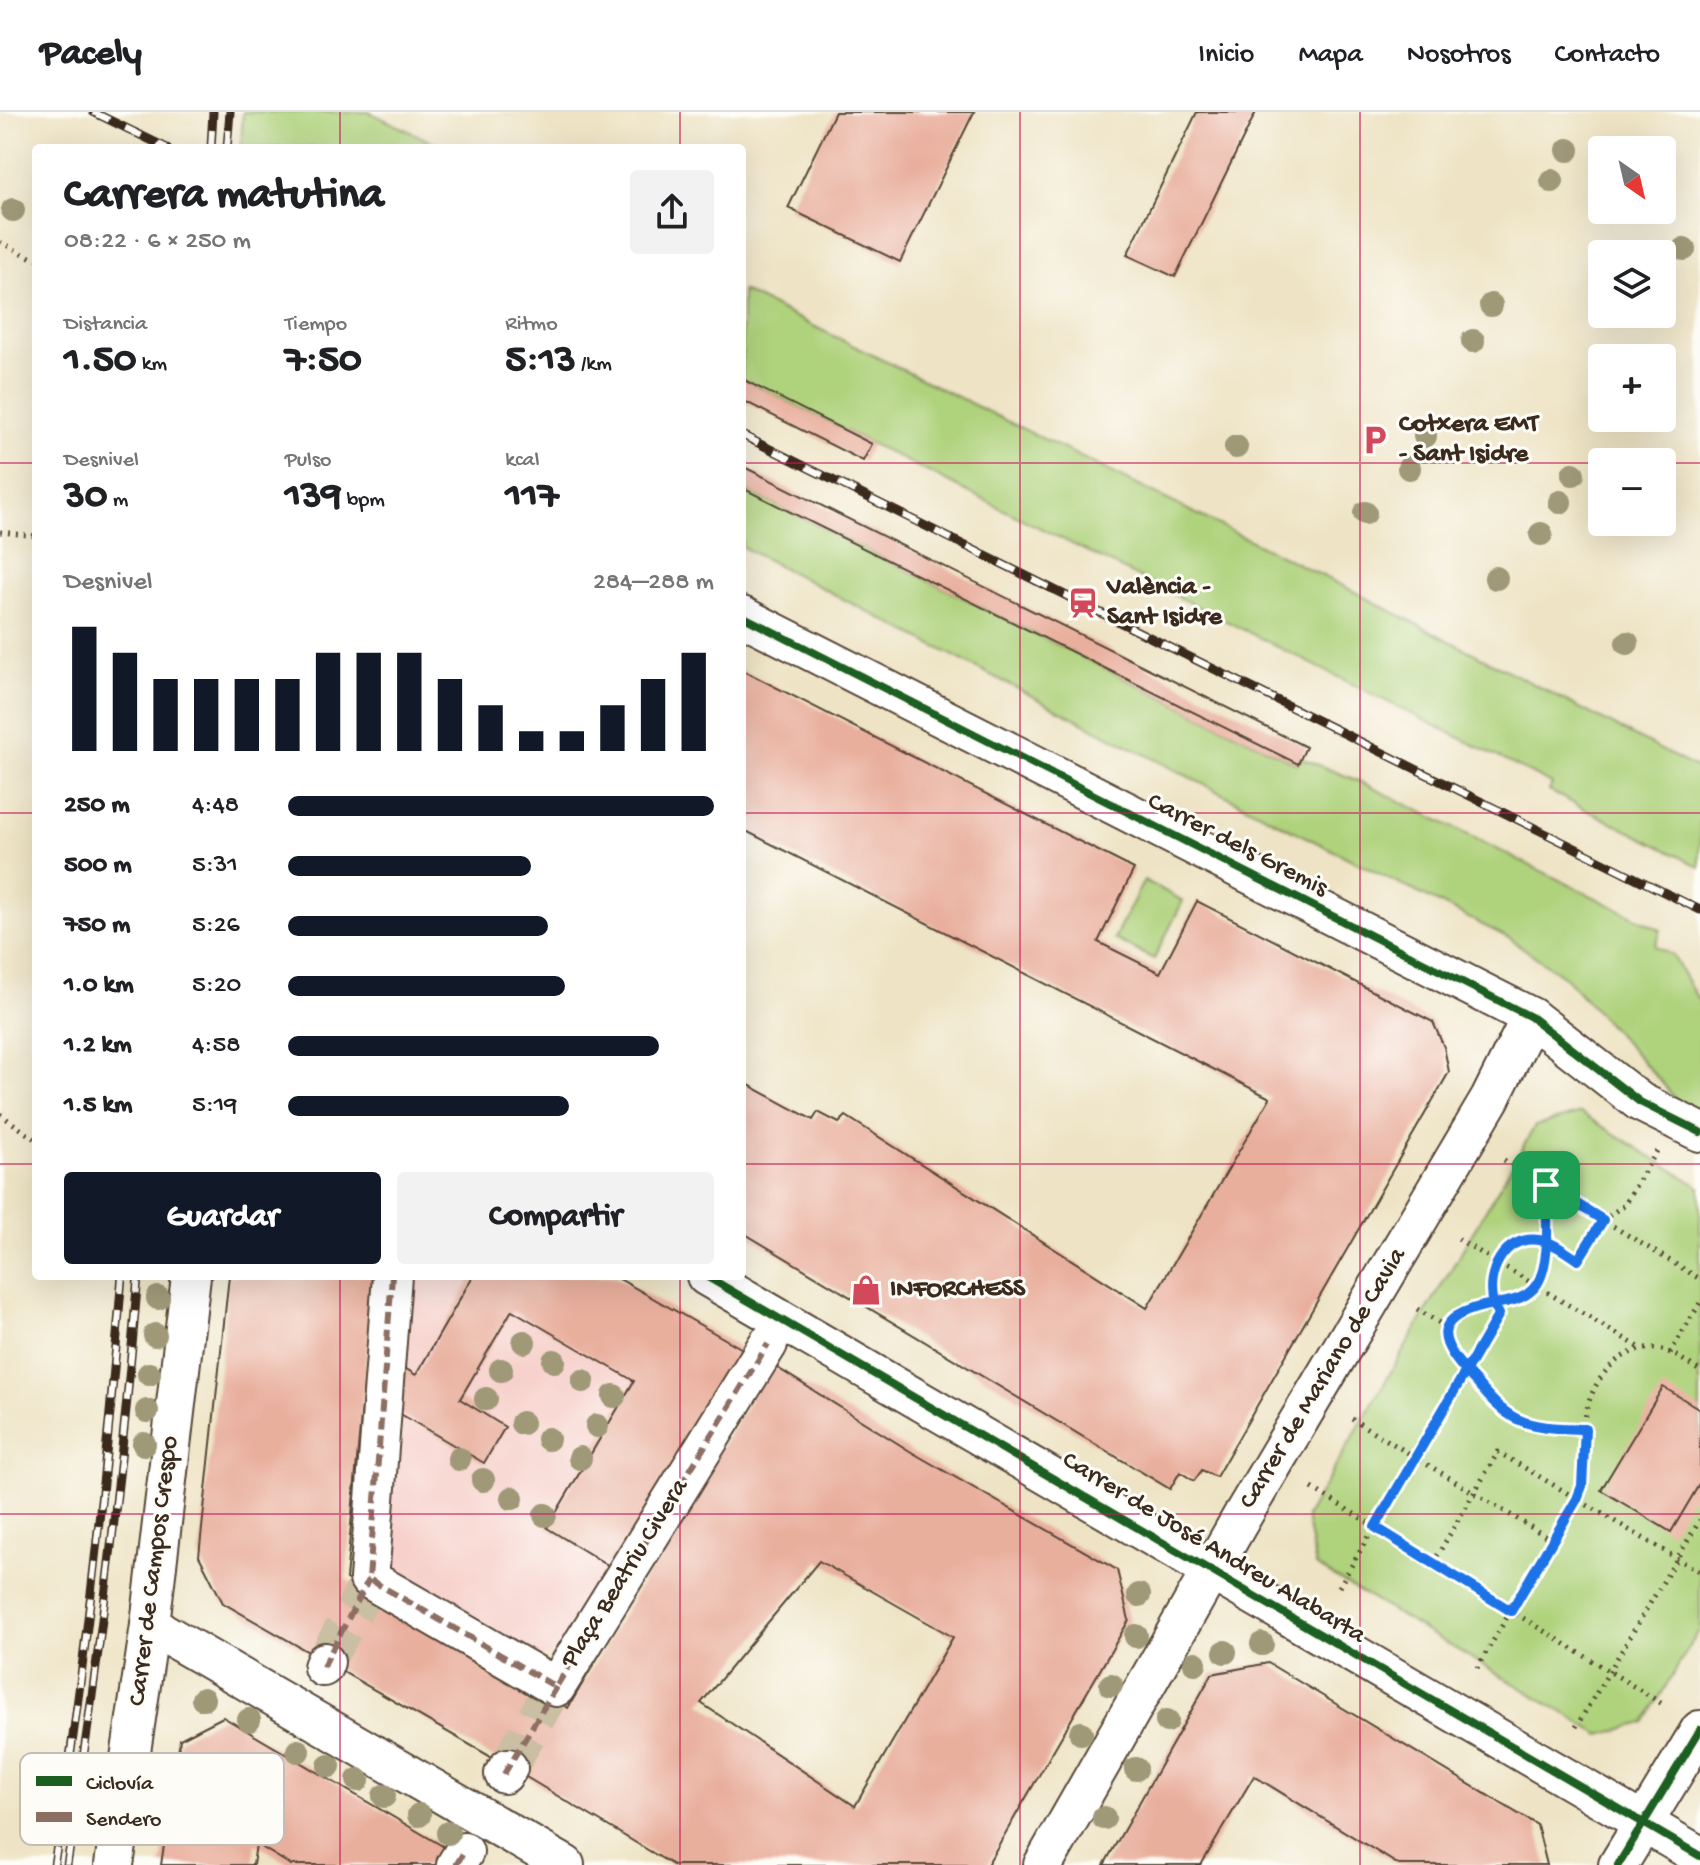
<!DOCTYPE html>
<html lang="es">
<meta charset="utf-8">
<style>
:root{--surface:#fff;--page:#f2f2f2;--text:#202124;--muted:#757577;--line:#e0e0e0;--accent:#111827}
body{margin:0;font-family:"Gochi Hand",sans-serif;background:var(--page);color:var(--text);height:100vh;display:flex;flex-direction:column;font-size:30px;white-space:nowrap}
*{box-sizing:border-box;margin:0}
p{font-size:26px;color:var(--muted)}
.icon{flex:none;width:44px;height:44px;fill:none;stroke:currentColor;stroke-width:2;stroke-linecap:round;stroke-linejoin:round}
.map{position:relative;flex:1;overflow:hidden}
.details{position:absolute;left:32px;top:32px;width:714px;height:1136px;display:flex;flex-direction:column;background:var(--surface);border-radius:8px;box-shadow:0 8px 32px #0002}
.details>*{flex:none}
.needle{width:52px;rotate:146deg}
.fabs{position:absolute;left:1588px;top:24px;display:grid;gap:16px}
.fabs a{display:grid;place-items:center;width:88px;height:88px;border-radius:8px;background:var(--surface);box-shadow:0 8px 32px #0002;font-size:40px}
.pin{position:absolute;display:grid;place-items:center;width:68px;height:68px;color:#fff;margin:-34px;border-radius:16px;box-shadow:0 4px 12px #0006}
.round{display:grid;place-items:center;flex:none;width:84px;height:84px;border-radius:8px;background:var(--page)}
.overview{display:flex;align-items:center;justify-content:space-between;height:136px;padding:0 32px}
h1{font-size:44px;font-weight:800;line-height:60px}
.stats{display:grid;grid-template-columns:repeat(3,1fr);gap:12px;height:136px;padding:8px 32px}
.stats div{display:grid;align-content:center}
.stats b{font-size:40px;font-weight:800}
.stats small{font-size:22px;font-weight:400}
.stats p{font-size:22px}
.chart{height:224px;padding:16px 32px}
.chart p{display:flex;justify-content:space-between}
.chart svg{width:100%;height:144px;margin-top:8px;stroke:var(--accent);stroke-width:6}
.cta{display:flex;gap:16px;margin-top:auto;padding:16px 32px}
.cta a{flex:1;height:92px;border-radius:8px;background:var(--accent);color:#fff;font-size:32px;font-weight:800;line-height:92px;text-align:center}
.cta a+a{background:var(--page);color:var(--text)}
ul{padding:0 32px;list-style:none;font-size:26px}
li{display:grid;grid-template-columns:128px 96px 1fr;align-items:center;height:60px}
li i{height:20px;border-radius:10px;background:var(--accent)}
header{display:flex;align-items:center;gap:48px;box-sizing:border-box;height:112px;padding:0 40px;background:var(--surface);border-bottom:2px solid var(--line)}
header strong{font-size:38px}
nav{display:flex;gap:44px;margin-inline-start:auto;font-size:28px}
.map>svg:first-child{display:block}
</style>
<header>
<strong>Pacely</strong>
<nav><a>Inicio</a><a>Mapa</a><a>Nosotros</a><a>Contacto</a></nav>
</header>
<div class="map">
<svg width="1700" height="1753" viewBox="0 0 1700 1753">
<rect width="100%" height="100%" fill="#fdfcf7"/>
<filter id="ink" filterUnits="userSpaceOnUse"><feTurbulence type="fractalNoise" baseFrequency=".0125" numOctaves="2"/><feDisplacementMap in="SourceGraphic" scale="16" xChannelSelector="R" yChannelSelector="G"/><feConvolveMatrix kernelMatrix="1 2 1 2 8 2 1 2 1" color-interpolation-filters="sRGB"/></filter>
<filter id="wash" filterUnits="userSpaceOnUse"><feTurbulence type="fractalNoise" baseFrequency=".006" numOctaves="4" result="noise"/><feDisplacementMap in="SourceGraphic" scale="32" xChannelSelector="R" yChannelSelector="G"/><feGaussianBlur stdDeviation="1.8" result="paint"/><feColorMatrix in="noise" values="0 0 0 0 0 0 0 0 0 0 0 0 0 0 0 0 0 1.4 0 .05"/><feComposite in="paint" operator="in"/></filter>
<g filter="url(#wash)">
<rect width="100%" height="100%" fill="#eee3c4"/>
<polygon fill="#f7d0cb" points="407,1164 614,1164 746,1239 561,1539 541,1545 385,1458"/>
<g fill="#afd27b" stroke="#757e4c" stroke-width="2">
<polygon points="243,0 369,0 444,36 241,36"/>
<polygon points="742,179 1343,474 1700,658 1700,755 1549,679 1552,672 742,267"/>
<polygon points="742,376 1297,652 1301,646 1361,670 1661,818 1655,834 1673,844 1700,891 1700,1010 1688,1004 1664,973 1567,867 1509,826 1296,720 742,435"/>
<polygon points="1144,768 1183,789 1154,847 1114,827"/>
<polygon points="1581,1001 1700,1075 1700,1517 1644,1611 1601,1623 1316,1454 1306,1405 1535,1014"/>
</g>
<g id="blocks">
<g fill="#e9af9d" fill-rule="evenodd">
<polygon points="835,0 974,0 900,150 788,96"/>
<polygon points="1197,0 1256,0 1175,165 1127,143"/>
<polygon points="742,267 872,332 863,349 742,288"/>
<polygon points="742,354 1306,635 1298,652 742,376"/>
<polygon points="742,558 1134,757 1098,830 1160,861 1197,789 1433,910 1444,935 1449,960 1216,1365 1202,1358 1194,1369 1180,1360 1170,1377 742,1120 742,973 747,976 749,973 813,1008 818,1000 839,1011 846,1004 1147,1196 1270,986 742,717"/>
<path d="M 229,1164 L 374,1164 L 346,1467 L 568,1596 L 771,1252 L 913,1341 L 1117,1458 L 1129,1508 L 987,1753 L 673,1753 L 526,1665 L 223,1491 L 199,1444 ZM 819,1449 L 953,1525 L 855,1694 L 701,1591 Z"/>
<polygon points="473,1164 614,1164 746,1239 616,1458 547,1416 634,1269 512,1198 460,1287 505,1315 484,1351 392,1297 398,1252 416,1263"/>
<polygon points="1663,1275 1700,1297 1700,1371 1671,1420 1601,1378"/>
<polygon points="1268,1551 1537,1713 1547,1753 1399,1753 1254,1664 1201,1753 1104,1753 1212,1562"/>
<polygon points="223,1605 451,1739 443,1753 291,1753 256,1732 253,1753 161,1753 180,1627"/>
</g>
</g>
</g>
<g filter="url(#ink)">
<use href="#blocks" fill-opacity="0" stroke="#564637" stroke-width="2"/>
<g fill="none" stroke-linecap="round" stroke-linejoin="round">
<g stroke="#cabea3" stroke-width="38" stroke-dasharray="38 19" stroke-linecap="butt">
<polyline points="325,1550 365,1478"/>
<polyline points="508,1656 548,1585"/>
</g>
<g stroke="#564637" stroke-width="42">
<g id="street">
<polyline points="742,504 1531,905 1640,990 1700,1020"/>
<polyline points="392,1164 369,1467 556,1575 768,1232"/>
<polyline points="706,1164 1700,1744"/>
<polyline points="150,1513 565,1753"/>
<polyline points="323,1555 325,1550"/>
<polyline points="504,1662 508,1656"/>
<polyline points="114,1753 150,1513 191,1164"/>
<polyline points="456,1753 464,1740"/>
<polyline points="1043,1753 1244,1401 1490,987 1531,905"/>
<polyline points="1618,1753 1700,1618"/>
</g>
</g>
<g stroke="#564637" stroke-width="5" stroke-dasharray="2 6" stroke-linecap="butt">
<polyline points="0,130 36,148"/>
<polyline points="0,420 36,424"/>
<polyline points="0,1002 36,1028"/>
<polyline points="1504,1048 1700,1167"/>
<path d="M 1546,1073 C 1545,1100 1552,1152 1536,1174 C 1515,1202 1468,1182 1449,1211 C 1433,1235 1467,1261 1482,1276 C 1518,1314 1534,1315 1585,1317"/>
<polyline points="1458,1127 1642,1237"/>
<polyline points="1417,1197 1446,1215"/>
<polyline points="1670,1241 1700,1191"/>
<polyline points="1352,1307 1552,1428"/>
<polyline points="1312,1376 1664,1593"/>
<polyline points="1433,1451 1498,1340 1700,1460"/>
<path d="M 1339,1475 L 1499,1202 C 1479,1172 1498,1122 1539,1128 C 1553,1130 1567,1142 1578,1148 L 1603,1108 L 1624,1093 L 1657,1039"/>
<path d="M 1477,1556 L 1577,1387 C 1587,1362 1582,1335 1585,1308 C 1589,1270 1620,1229 1662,1238 C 1675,1241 1689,1252 1700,1259"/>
<polyline points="1576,1615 1700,1408"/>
</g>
<use href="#street" stroke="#fff" stroke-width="38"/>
<g stroke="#3b2a1e" stroke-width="9">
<g id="rail">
<polyline points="93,0 167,36"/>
<polyline points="211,36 213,0"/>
<polyline points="227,36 230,0"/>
<polyline points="742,323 1700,798"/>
<path d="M 54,1753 C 85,1558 106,1361 122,1164"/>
<path d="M 67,1753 C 98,1558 122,1361 138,1164"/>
</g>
</g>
<use href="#rail" stroke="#fdfcf7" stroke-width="6" stroke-dasharray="18" stroke-linecap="butt"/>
<g stroke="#8d6e63" stroke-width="6" stroke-dasharray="12 6" stroke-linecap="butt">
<polyline points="392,1164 369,1467 556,1575 768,1232"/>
<polyline points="323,1555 369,1467"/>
<polyline points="504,1662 556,1575"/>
<polyline points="456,1753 464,1740"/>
</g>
<g stroke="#fdfcf7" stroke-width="13">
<g id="cycleway">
<polyline points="742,504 1531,905 1640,990 1700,1020"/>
<polyline points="706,1164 1700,1744"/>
<polyline points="1618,1753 1700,1618"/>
</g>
</g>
<use href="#cycleway" stroke="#1b5e20" stroke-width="8"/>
</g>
<g fill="#9f9978">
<circle cx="1568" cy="38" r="12"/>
<circle cx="1552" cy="69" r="12"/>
<circle cx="13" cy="98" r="12"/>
<circle cx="1684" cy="137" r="12"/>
<circle cx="1491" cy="193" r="12"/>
<circle cx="1473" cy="229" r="12"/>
<circle cx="1425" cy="324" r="12"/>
<circle cx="1236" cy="335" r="12"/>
<circle cx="1409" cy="356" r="12"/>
<circle cx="1573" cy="362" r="12"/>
<circle cx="1560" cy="390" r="12"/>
<circle cx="1365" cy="401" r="12"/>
<circle cx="1541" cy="422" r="12"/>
<circle cx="1496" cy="466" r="12"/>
<circle cx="1627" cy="531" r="12"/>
<circle cx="158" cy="1186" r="12"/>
<circle cx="155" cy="1223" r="12"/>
<circle cx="524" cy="1230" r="12"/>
<circle cx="554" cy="1249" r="12"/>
<circle cx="501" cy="1258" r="12"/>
<circle cx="149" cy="1262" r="12"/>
<circle cx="583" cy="1269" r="12"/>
<circle cx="614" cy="1284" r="12"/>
<circle cx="486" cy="1287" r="12"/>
<circle cx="147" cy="1299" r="12"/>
<circle cx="522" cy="1311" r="12"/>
<circle cx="597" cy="1314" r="12"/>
<circle cx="548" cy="1327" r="12"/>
<circle cx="144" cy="1332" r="12"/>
<circle cx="580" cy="1346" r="12"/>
<circle cx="459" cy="1347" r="12"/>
<circle cx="483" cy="1368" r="12"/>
<circle cx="512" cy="1386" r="12"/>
<circle cx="545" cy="1403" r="12"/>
<circle cx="1139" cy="1483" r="12"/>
<circle cx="1136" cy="1524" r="12"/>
<circle cx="1262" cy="1532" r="12"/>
<circle cx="1225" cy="1540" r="12"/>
<circle cx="1195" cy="1551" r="12"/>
<circle cx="1111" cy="1573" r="12"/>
<circle cx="203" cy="1587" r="12"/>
<circle cx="249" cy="1608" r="12"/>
<circle cx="1167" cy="1609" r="12"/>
<circle cx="1081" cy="1621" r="12"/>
<circle cx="298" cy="1639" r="12"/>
<circle cx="329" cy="1654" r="12"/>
<circle cx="1136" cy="1657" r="12"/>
<circle cx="358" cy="1668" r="12"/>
<circle cx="384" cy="1684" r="12"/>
<circle cx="419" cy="1703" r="12"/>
<circle cx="1104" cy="1706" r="12"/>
<circle cx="448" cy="1721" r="12"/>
</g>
</g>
<g fill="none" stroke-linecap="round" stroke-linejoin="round" filter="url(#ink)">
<g stroke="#fff" stroke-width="16">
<path id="route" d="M 1546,1073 C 1546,1099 1553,1158 1533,1177 C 1523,1188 1507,1190 1493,1192 L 1499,1202 L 1375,1415 L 1511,1499 L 1577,1387 L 1582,1374 L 1585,1317 C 1562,1316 1538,1317 1517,1307 C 1500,1299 1487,1283 1475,1269 C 1436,1229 1429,1204 1493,1192 C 1485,1162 1503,1123 1539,1128 C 1552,1129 1567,1141 1578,1148 L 1603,1108 L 1546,1073"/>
</g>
<use href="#route" stroke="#1a73e8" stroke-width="10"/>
</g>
<path fill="none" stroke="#c2185b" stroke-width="2" stroke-opacity="0.55" d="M 340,0 L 340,36M 680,0 L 680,36M 1020,0 L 1020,1753M 1360,0 L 1360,1753M 0,351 L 36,351M 742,351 L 1602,351M 1662,351 L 1700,351M 0,701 L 36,701M 742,701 L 1700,701M 0,1052 L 36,1052M 742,1052 L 1700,1052M 340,1164 L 340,1753M 680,1164 L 680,1753M 0,1402 L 1700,1402"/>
<defs>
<g id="parking-bare" transform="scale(2.4)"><path d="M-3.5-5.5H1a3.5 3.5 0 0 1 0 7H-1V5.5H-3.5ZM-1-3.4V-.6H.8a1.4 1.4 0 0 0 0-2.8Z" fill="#d1495b" stroke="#fdfcf7" stroke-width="2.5" paint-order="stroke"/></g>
<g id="station-bare" transform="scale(2.4)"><path d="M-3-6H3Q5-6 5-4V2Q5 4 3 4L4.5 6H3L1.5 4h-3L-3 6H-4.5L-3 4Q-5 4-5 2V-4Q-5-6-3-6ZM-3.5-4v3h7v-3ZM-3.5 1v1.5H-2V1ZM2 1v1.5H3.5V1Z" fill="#d1495b" stroke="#fdfcf7" stroke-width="2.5" paint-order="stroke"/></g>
<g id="shop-bare" transform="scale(2.4)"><path d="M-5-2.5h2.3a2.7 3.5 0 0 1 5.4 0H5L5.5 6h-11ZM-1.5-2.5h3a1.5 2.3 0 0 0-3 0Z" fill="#d1495b" stroke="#fdfcf7" stroke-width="2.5" paint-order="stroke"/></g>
</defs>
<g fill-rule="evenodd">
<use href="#parking-bare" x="1375" y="328"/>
<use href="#station-bare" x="1083" y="491"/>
<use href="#shop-bare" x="866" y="1178"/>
</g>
<g text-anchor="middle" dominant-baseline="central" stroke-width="6" stroke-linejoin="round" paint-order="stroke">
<g font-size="26" font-weight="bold" fill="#3b2a1e" stroke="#fdfcf7" text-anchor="start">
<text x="1399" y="313">Cotxera EMT<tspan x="1399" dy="30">- Sant Isidre</tspan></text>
<text x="1107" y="476">València -<tspan x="1107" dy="30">Sant Isidre</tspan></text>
<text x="890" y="1178">INFORCHESS</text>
</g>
<g font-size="26" fill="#3b2a1e" stroke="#fdfcf7">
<text transform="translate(1237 734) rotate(27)">Carrer dels Gremis</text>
<text transform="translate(1324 1267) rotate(-59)">Carrer de Mariano de Cavia</text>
<text transform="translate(1213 1437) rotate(31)">Carrer de José Andreu Alabarta</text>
<text transform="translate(155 1459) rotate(-83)">Carrer de Campos Crespo</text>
<text transform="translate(626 1462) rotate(-58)">Plaça Beatriu Civera</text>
</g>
</g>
<rect x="20" y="1641" width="264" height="92" rx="12" fill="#fdfcf7" stroke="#c3bdb6" stroke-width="2"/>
<rect x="36" y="1664" width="36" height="10" fill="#1b5e20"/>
<rect x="36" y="1700" width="36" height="10" fill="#8d6e63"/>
<g font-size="22" fill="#3b2a1e">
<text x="86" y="1677">Ciclovía</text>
<text x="86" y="1713">Sendero</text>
</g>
</svg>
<div class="fabs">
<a><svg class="needle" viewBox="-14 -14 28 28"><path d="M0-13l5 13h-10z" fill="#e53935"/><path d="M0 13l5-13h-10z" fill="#757577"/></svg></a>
<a><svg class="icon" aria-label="layers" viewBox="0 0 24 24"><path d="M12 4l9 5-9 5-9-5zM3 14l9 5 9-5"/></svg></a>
<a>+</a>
<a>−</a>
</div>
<div class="pin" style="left:1546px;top:1073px;background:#1e9e55"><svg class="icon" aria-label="arrive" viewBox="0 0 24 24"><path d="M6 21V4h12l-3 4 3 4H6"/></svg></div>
<section class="details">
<div class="overview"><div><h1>Carrera matutina</h1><p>08:22 · 6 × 250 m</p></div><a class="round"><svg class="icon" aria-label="share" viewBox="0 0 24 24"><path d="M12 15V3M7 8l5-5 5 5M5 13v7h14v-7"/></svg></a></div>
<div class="stats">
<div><p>Distancia</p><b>1.50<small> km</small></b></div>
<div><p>Tiempo</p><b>7:50</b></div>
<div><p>Ritmo</p><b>5:13<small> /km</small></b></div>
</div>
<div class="stats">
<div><p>Desnivel</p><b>30<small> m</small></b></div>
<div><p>Pulso</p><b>139<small> bpm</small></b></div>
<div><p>kcal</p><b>117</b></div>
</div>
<div class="chart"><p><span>Desnivel</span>284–288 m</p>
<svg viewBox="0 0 160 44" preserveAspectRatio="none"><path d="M5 44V6M15 44V14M25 44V22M35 44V22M45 44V22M55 44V22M65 44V14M75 44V14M85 44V14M95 44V22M105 44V30M115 44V38M125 44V38M135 44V30M145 44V22M155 44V14"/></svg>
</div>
<ul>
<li><b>250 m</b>4:48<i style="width:100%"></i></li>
<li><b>500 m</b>5:31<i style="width:57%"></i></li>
<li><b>750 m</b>5:26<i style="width:61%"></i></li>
<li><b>1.0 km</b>5:20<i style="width:65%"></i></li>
<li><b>1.2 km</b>4:58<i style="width:87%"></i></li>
<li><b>1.5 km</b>5:19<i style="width:66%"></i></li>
</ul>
<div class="cta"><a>Guardar</a><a>Compartir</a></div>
</section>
</div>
